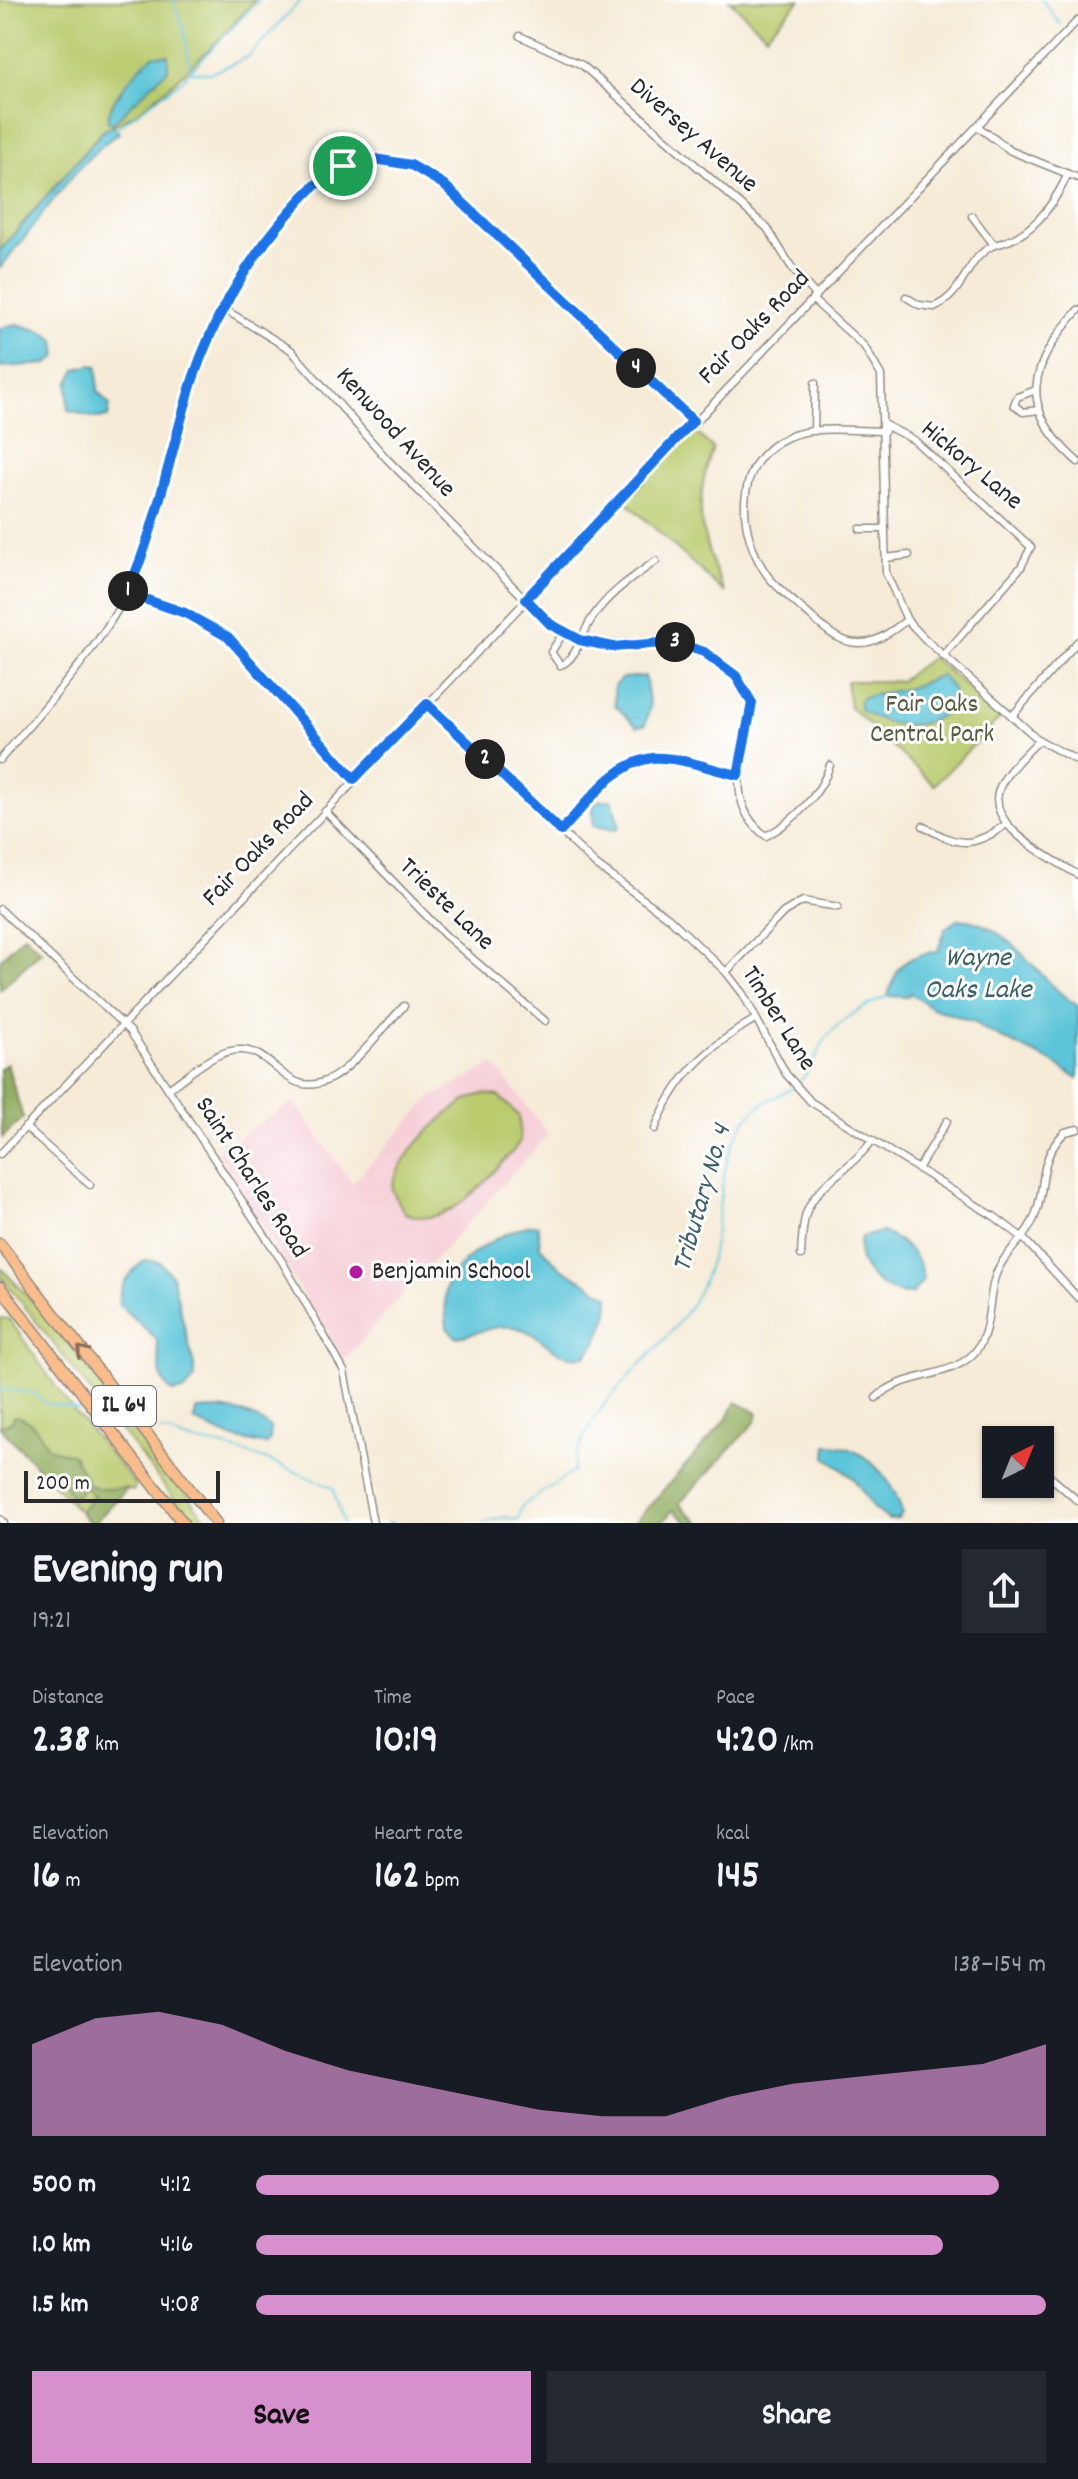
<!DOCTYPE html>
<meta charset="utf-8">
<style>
:root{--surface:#171b24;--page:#242831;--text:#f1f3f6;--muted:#9ea1a6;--accent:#d690ce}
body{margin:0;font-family:Dekko,sans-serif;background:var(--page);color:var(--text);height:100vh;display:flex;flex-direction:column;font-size:30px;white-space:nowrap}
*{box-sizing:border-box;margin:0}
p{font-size:26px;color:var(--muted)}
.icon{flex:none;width:44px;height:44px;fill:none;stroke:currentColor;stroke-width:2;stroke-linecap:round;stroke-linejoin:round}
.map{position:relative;height:1523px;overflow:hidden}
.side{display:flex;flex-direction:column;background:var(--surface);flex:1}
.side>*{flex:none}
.needle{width:52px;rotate:43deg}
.buttons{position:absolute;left:982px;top:1426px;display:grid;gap:16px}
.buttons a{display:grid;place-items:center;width:72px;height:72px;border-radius:0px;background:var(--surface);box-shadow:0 2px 6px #0004;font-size:40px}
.scale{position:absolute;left:24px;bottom:20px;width:196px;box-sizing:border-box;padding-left:8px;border:4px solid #2b2b2b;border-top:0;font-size:22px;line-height:28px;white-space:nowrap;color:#2b2b2b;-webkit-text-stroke:6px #fff;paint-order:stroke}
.pin{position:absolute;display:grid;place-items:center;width:68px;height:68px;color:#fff;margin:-34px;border:4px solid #fff;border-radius:50%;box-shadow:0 2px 8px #0007}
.km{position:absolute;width:40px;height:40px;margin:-20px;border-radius:50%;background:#222;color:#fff;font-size:22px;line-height:40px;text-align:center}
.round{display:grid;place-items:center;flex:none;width:84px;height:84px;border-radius:0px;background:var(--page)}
.summary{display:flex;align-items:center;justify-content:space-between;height:136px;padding:0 32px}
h1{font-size:44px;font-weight:700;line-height:60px}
.metrics{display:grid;grid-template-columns:repeat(3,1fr);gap:12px;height:136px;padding:8px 32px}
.metrics div{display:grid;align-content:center}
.metrics b{font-size:40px;font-weight:700}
.metrics small{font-size:22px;font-weight:400}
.metrics p{font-size:22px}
.chart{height:224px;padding:16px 32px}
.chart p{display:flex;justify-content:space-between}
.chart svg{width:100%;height:144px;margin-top:8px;fill:var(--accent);opacity:.7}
.action{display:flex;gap:16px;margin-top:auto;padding:16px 32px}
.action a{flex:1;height:92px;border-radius:0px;background:var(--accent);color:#111;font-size:32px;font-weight:700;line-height:92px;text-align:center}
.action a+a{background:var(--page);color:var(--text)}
ul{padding:0 32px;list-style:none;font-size:26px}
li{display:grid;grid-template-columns:128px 96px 1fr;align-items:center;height:60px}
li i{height:20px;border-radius:10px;background:var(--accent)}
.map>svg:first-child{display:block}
</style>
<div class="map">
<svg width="1078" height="1523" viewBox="0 0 1078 1523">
<rect width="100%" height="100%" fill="#fff"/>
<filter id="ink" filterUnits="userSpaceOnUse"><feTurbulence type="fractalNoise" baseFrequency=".0125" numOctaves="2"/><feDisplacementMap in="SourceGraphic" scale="16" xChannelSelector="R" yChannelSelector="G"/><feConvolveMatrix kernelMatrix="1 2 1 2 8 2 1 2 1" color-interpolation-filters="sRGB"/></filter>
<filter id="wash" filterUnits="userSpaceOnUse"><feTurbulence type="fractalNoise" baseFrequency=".006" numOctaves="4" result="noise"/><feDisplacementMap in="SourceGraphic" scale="32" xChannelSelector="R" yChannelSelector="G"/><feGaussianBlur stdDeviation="1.8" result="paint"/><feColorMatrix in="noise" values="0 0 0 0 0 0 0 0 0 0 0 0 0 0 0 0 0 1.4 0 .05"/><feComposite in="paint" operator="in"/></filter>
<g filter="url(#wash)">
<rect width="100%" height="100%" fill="#f5ebd7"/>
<polygon fill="#f6cfd7" points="494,1064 548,1134 343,1361 217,1151 294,1101 352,1184 430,1098"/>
<g fill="#baca6d" stroke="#727a4c" stroke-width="2">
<polygon points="0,0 255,0 222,37 170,86 135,114 101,132 0,250"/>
<polygon points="729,0 800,0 766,35"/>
<path d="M 693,430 L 713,448 C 691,506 701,538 725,593 L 625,501 Z"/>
<polygon points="932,657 1001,717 934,785 850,707 846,681 900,681"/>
<path d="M 484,1094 L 499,1096 L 519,1116 L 520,1141 L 514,1150 C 487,1178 446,1235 404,1212 L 392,1190 C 393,1159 454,1099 484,1094 Z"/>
<polygon points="0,1267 49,1318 209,1523 193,1523 0,1275"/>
<polygon points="0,1318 9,1319 68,1404 136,1485 133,1491 127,1489 94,1523 90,1523 0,1427"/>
</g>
<g fill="#93ae60" stroke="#5f6c46" stroke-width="2">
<polygon points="24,935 41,951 0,990 0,960"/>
<polygon points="7,1064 23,1118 2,1138 0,1069"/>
<polygon points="736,1402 758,1413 756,1421 679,1504 699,1523 688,1523 673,1510 661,1523 634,1523 726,1420"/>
<path d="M 14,1416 C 31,1417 41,1433 48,1448 L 73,1455 L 89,1485 L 101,1489 L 127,1488 L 94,1523 L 90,1523 L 80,1512 L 94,1495 L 86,1488 L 72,1498 L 59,1476 L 43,1473 L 0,1427 L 12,1421 Z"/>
</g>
<g fill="#5cc5d9" stroke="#447882" stroke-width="2">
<path d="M 154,55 L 168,55 L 168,69 L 113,123 L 108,122 C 106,104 139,66 154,55 Z"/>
<path d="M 113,125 L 119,133 C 76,160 35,228 0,268 L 0,251 L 102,132 Z"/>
<polygon points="17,324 44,332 55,340 57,356 48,364 0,367 0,328"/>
<polygon points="92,365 97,367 98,392 110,405 108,417 94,418 68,410 68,384 76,369"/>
<path d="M 941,675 L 953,689 L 954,703 C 931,733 889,729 860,709 L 860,700 L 864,697 L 909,688 Z"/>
<polygon points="645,676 650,707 645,725 637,727 615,705 614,686 622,678"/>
<polygon points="599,800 612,800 619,826 616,830 593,826 593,805"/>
<path d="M 958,919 C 1009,920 1038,982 1078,1006 L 1078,1079 L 1052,1062 L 985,1030 L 975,1022 L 932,1008 L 910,993 L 907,997 L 888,996 C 897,964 904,957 938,951 L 945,929 Z"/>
<path d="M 531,1225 L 538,1225 L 540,1247 L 561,1268 L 609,1296 C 610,1315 599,1343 585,1356 C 549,1360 546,1334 518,1328 C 496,1322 478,1335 456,1337 L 447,1328 C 446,1316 444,1301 446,1289 C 453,1260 504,1231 531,1225 Z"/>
<path d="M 882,1232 C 904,1242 921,1255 923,1280 L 912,1294 C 883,1295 851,1268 861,1237 Z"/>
<path d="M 146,1260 L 160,1262 L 172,1276 L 194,1366 L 195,1378 L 185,1391 L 172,1392 C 155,1378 161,1357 156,1338 L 119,1305 C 117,1288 132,1268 146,1260 Z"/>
<path d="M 218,1409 C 237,1411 256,1415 270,1428 L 270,1440 L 266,1445 L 229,1437 L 194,1421 L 196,1410 Z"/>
<path d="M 827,1445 C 864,1444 894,1480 902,1513 L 898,1519 L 889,1520 L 875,1509 L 853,1478 L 826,1457 Z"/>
</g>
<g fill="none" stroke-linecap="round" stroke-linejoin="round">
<g stroke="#5cc5d9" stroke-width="2">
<polyline points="173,0 183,25 191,72 211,73 248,57 301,0"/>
<polyline points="1042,0 1060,24"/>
<polyline points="115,129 181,81 259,0"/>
<polyline points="0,1389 34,1393 45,1403 84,1411"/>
<path d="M 161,1431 C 174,1432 184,1441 197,1442 C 247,1448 286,1468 333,1488 L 343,1523"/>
<polyline points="387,1523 392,1523"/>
<path d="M 483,1523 L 504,1517 L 518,1520 L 522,1506 L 573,1472 C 586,1399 653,1364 691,1305 C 729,1246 709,1179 742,1126 C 762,1093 787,1099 803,1078 C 813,1065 818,1050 827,1037 C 842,1017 866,1005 888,996"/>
</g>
</g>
</g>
<g filter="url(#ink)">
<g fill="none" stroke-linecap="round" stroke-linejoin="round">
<g stroke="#908b81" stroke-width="9">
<g id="minor">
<polyline points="520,36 582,65 767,228 794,271 815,294"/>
<polyline points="977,126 1011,151 1078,178"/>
<path d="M 994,245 C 1031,238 1053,206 1068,174"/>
<path d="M 906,297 L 919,305 L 934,307 C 966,294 964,259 994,245 L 972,216"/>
<polyline points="812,299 864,346 881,375 886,573 907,620 926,640 1039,740 1078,761"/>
<path d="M 224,309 L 291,350 L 387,459 L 550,624 L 597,645 L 660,641 L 693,646 L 715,658 L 736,676 L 752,703 C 746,749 720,802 766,836 C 793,822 821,795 830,765"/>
<path d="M 1078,310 C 1029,366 1016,408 1078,462"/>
<polyline points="1036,390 1017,397 1014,405 1023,412 1039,410"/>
<polyline points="885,425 914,440 1031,547 1021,567 943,656"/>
<polyline points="814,431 815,383"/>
<path d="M 885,431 C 854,431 817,425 788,437 C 732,461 737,533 767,575 C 778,589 793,601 807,613 C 822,626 836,642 858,643 C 877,644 893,630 907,620"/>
<polyline points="860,529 885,529"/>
<polyline points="886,558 909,555"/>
<polyline points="127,593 197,619 228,637 354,779"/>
<path d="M 564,632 L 551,652 L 560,665 C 576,661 582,633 591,620 C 607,594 632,578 656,561"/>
<polyline points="427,704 596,865 669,918 726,972 743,994 786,1074 811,1102 995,1217 1023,1238 1078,1298"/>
<polyline points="1012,716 1078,641"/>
<path d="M 1039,740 C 1027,753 1010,767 1002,783 C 978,824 1051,857 1078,875"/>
<path d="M 0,760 C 44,707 97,652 128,591 C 162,524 170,448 194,378 C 214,317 277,202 334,170 C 363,153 399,159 427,173 L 693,421"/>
<polyline points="325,811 445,935 545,1021"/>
<path d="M 923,826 C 958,846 972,849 1005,825"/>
<path d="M 561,831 C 586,805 613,762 652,759 C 679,756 712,770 738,775"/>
<polyline points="0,909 130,1031 283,1263 344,1371 373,1523"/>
<polyline points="726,972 784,912 803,901 838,907"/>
<path d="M 168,1089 C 189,1075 212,1052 237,1050 C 275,1047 285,1102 330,1079 C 354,1067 384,1026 404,1006"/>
<polyline points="25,1127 90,1185"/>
<path d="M 655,1129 C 675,1077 708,1047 755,1019"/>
<polyline points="0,1154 1078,20"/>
<polyline points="918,1169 947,1121"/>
<path d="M 801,1255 C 802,1240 802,1224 807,1211 C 818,1182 854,1167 871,1142"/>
<path d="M 876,1398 C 904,1370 955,1381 978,1348 C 991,1327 988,1299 995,1277 C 1002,1253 1026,1240 1035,1216 C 1048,1182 1036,1162 1065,1132 L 1078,1129"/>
<polyline points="1040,1468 1078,1501"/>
<polyline points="0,1519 4,1523"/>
</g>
</g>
<g stroke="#908b81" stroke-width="13">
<g id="primary">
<polyline points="0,1244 216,1523"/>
<polyline points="0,1287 183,1523"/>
</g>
</g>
<use href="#minor" stroke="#fff" stroke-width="6"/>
<use href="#primary" stroke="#fabc8b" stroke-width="10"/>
</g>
<defs><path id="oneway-chevron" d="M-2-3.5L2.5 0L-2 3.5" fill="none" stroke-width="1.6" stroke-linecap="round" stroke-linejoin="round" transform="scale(2)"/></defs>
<use stroke="#886c56" href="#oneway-chevron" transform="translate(82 1351) rotate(-128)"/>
</g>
<g fill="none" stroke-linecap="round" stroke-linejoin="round" filter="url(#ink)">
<g stroke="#fff" stroke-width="16">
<path id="route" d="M 375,159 L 411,165 L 443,184 L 693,421 L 526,599 L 550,624 L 580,640 L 613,647 L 674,642 L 704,652 L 736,676 L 752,703 L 738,775 C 712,770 679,756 652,758 C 613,763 586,805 561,831 L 427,704 L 354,779 L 228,637 L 185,613 L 127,593 C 158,524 170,451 193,379 C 212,322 244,266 283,220 C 312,186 329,166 375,159 Z"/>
</g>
<use href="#route" stroke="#1a73e8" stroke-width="10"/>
</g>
<circle fill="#b5179e" stroke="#fff" stroke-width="3" cx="356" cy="1272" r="8"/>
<g text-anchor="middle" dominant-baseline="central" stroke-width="6" stroke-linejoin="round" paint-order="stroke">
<rect fill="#fff" stroke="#6b6b6b" stroke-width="2" x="92" y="1386" width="64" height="40" rx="6"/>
<g font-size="24" font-weight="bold" fill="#2b2b2b">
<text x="124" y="1406">IL 64</text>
</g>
<g font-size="26" fill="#2b2b2b" stroke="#fff">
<text transform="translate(693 136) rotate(41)">Diversey Avenue</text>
<text transform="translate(755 328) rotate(-46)">Fair Oaks Road</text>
<text transform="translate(395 433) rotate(48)">Kenwood Avenue</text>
<text transform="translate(971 466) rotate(40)">Hickory Lane</text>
<text transform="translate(259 850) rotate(-46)">Fair Oaks Road</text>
<text transform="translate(446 905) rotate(44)">Trieste Lane</text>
<text transform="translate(778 1019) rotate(58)">Timber Lane</text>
<text transform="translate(251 1178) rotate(57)">Saint Charles Road</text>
</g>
<g font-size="26" fill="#565b3f" stroke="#fff">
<text x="932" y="705">Fair Oaks<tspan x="932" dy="30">Central Park</tspan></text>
</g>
<g font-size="26" fill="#2b2b2b" stroke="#fff" text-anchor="start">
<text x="372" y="1272">Benjamin School</text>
</g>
<g font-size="28" font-style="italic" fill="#3c6168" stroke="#fff">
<text x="978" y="960">Wayne<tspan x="978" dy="32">Oaks Lake</tspan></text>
<text transform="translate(704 1199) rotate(-74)">Tributary No. 4</text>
</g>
</g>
</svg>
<div class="buttons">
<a><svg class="needle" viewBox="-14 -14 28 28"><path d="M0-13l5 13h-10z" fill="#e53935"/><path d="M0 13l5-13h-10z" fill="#9ea1a6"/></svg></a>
</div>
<div class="scale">200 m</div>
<div class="pin" style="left:343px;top:166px;background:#1e9e55"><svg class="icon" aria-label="arrive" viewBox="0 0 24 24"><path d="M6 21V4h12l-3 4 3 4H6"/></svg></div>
<b class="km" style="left:128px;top:591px">1</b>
<b class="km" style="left:485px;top:759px">2</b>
<b class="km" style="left:675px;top:642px">3</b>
<b class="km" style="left:636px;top:368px">4</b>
</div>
<section class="side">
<div class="summary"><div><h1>Evening run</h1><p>19:21</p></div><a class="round"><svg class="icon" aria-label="share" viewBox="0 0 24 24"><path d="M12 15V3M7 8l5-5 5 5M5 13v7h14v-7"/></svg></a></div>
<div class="metrics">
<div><p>Distance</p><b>2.38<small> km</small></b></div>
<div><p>Time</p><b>10:19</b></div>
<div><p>Pace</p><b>4:20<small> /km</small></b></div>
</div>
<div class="metrics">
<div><p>Elevation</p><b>16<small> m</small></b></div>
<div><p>Heart rate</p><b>162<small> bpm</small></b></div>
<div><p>kcal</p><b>145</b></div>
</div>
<div class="chart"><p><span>Elevation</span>138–154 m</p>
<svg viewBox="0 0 160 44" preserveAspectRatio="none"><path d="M0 44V16L10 8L20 6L30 10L40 18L50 24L60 28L70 32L80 36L90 38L100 38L110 32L120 28L130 26L140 24L150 22L160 16V44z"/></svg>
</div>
<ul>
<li><b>500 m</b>4:12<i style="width:94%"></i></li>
<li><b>1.0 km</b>4:16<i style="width:87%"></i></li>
<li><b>1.5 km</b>4:08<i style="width:100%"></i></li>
</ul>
<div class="action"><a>Save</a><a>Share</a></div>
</section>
